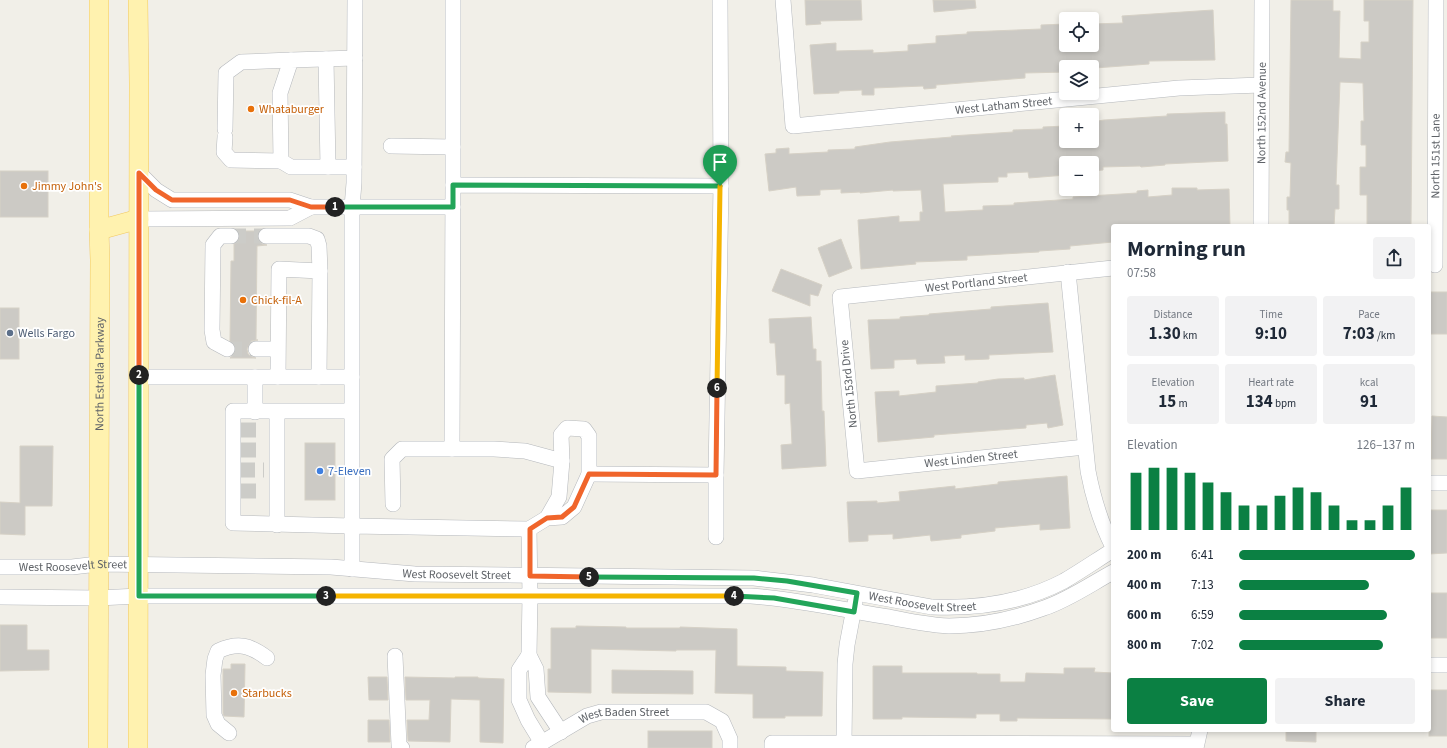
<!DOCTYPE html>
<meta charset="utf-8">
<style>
:root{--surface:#fff;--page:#f2f2f3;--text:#1f2937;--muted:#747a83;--accent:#0b8043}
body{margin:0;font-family:"Source Sans 3",sans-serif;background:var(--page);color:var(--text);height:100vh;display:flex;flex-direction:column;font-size:15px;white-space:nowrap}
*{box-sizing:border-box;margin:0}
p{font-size:13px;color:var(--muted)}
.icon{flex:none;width:22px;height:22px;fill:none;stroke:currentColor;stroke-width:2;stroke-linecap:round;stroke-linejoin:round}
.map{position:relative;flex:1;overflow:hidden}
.sheet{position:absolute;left:1111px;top:224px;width:320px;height:508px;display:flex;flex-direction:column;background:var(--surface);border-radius:4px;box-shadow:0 2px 6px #0003}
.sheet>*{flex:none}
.controls{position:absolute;left:1059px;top:12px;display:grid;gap:8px}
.controls a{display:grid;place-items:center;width:40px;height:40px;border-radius:4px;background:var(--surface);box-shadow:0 2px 6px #0003;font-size:20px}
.pin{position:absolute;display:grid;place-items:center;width:34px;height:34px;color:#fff;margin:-41px -17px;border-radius:50% 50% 50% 0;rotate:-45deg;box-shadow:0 0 4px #0007}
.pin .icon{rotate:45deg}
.km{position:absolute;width:20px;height:20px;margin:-10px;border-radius:50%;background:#222;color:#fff;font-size:11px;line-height:20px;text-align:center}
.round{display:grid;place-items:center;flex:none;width:42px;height:42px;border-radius:4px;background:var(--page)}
.summary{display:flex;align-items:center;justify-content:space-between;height:68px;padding:0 16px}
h1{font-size:22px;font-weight:700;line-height:30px}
.metrics{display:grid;grid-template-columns:repeat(3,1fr);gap:6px;height:68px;padding:4px 16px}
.metrics div{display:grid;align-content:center;border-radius:4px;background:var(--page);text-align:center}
.metrics b{font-size:17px;font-weight:700}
.metrics small{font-size:11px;font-weight:400}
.metrics p{font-size:11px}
.chart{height:112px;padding:8px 16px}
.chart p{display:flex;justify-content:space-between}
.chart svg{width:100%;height:72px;margin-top:4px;stroke:var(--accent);stroke-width:6}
.action{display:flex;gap:8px;margin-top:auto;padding:8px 16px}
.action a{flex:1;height:46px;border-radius:4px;background:var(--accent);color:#fff;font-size:16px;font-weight:700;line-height:46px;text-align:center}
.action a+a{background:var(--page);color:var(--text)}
ul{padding:0 16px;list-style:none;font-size:13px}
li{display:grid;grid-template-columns:64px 48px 1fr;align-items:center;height:30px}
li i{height:10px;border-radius:5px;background:var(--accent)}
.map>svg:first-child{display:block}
</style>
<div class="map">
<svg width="1447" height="748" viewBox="0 0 1447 748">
<rect width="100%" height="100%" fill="#f1efe8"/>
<g fill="#cccac5" stroke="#d6d1c6">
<polygon points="805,0 861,0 862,20 820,21 821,24 806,25"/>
<polygon points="933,0 975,0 976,8 934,12"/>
<polygon points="1291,0 1333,0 1333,11 1340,11 1339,58 1361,59 1361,42 1369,42 1369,21 1364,21 1364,0 1413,0 1411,226 1367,226 1367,195 1360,195 1360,167 1366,167 1366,145 1361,145 1361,121 1364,121 1363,83 1340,82 1336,185 1339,185 1339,209 1335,209 1334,226 1289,226 1289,210 1287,210 1287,197 1290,197 1291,163 1285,162 1286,152 1289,152"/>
<polygon points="1213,10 1215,60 1149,61 1149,64 1095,68 1066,67 1066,72 1025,73 1025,78 936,85 936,88 924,89 923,86 874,88 874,95 862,95 862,90 839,91 839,93 814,94 810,45 836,43 836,51 873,50 873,53 908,51 908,45 936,43 936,36 967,34 967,32 1041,29 1041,25 1066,24 1066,45 1094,45 1093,24 1123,23 1122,16"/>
<polygon points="1225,112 1225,124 1227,124 1228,161 1165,164 1165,165 1141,167 1140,166 1103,167 1103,170 1092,171 1092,163 1066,163 1066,175 1029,178 1028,172 1007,173 1007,177 998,177 998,182 943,184 945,212 983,210 983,206 1014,205 1014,203 1073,199 1073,197 1137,193 1137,191 1148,190 1148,197 1172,195 1172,188 1197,188 1197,190 1229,189 1230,226 1113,226 1113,242 1070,246 1070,249 1039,251 1039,252 967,256 967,260 915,262 916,264 861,269 858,220 899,216 899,222 920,221 920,212 923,212 921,190 893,191 893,190 860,193 860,192 841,193 841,189 820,190 820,195 797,196 796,187 769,191 765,154 776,153 776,149 789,148 789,154 828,152 828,150 855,149 855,147 890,142 952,137 951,136 1013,132 1013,130 1043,129 1043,127 1066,126 1066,141 1092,141 1092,122 1104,120 1167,116 1167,114"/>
<rect x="0" y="171" width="48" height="46"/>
<polygon points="238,231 258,231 257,236 258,241 262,244 267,245 257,246 256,340 258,340 251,341 247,349 248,354 252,357 256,358 230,358 235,354 236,349 234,344 230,341 231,261 234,261 234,244 239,241 240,236"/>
<polygon points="841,239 852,268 829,277 818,248"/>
<polygon points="781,269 822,285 818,296 810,294 810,306 772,291"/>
<rect x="1429" y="292" width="18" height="42"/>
<polygon points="1048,303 1053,352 989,355 989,359 965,360 965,355 944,356 945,363 917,364 916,359 894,360 894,368 871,369 868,320 900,319 900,317 929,315 929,314 991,309 991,307"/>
<rect x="0" y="308" width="19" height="51"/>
<polygon points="811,317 813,349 816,349 816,361 821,361 822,411 824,411 826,466 782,469 781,445 792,444 790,403 785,404 785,375 777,375 775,343 770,343 769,319"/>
<polygon points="1055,375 1063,425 1048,428 1047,423 1026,425 1026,428 934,435 934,437 878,442 875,392 899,391 899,396 936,392 936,386 978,383 978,382 998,379 1024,378 1024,380"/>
<polygon points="1432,416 1447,417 1447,459 1431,459"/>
<rect x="305" y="443" width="30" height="57"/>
<polygon points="20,446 53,446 52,506 25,506 25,535 0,534 0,502 20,503"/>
<polygon points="1067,476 1070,528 1040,530 1040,524 995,528 995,531 961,535 961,538 931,541 930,535 893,539 893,534 868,535 868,541 849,542 847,502 877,501 877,503 900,501 899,492 955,486 955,489 998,484 998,482"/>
<polygon points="1429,510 1447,510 1447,553 1429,554"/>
<rect x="1429" y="593" width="18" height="45"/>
<polygon points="0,625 27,625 27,650 49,650 49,670 0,671"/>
<polygon points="576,626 626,627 626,628 680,628 680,627 737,629 737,666 786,667 786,671 823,672 822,716 785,716 785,718 753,718 753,694 715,693 716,650 676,650 676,651 591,649 591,693 548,692 548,669 551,669 551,628 576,628"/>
<polygon points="231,664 245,664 244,717 224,716 223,713 223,669 231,669"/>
<polygon points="873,666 902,666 902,673 977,673 977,674 1000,674 1000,682 1025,682 1026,673 1064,674 1064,668 1095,668 1094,672 1113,673 1113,719 1017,718 1017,721 1000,721 1000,714 976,714 976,718 902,717 902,719 873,719"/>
<polygon points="612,670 693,671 693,694 612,693"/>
<polygon points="368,677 387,677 388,700 369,700"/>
<polygon points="405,677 455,678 455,677 478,677 478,678 504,679 503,743 480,742 480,700 451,699 450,742 408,741 407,720 429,720 430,700 406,700"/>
<rect x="1429" y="690" width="18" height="46"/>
<polygon points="368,720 389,720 390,742 368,742"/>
<polygon points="1286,730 1316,730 1316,742 1286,741"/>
<rect x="648" y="731" width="64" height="17"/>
</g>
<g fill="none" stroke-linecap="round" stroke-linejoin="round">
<g stroke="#ccccc8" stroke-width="15" stroke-dasharray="15 8" stroke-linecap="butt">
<polyline points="231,236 266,236"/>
<polyline points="227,349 256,349"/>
<polyline points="241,430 263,430"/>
<polyline points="241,450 263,450"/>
<polyline points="240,470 264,470"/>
<polyline points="241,491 263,491"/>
</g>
<g stroke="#b5b8bc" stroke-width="16">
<g id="minor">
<polyline points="355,0 354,183 352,207 453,207"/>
<polyline points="720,0 721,186"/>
<path id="s1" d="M 783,0 L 793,126 L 1179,88 L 1261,85"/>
<polyline points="326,59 328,167"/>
<polyline points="225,129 226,73 241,62 291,60"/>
<polyline points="225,137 224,152 231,160 281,161"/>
<polyline points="391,146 453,147"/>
<polyline points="354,167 291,167 281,161 280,93 291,60 355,58"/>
<path d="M 139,173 L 156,190 L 172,200 L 290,200 L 311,207 L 352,207 C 352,313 352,420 352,526 L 233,523 L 233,411 L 352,411"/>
<polyline points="453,185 453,0"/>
<polyline points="139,219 290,218 311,207"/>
<path id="s2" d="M 1261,226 L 1262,0"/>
<polyline points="266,236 309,236 317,239 319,246 320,271"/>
<path id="s3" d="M 1435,265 L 1436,0"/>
<path d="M 1068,272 L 1088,471 C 1093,497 1100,522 1113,547"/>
<polyline points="227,349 214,342 212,330 213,245 220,236 231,236"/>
<polyline points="256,349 277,349"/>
<polyline points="139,377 352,377"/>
<polyline points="255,377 255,412"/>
<polyline points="278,377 279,269 320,271 319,377"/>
<path id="s4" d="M 1085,447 L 857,471 L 840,297 L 1113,268"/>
<polyline points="452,449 453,185 721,186 716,475 589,474"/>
<polyline points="716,475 716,537"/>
<polyline points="1429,483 1447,483"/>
<polyline points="393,504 392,459 402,449 494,449 525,451 562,461"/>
<polyline points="277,525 277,412"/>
<polyline points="529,529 530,596 529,655 536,669 538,697 561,732"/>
<path id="s5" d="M 0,567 L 72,567 L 98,564 L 331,567 L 415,574 L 754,578 L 813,585 L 932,607 C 977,609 1024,602 1064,581 C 1081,571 1097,560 1113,550"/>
<polyline points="352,569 352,526 529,529 547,518 559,497 562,461 561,435 567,428 584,429 589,436 589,474 574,507 562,517 547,518"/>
<path d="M 0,597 L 98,598 L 139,596 L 751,596 C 797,599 843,610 889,617 C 908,621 928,625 949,626 C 980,626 1014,619 1044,608 C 1068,600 1091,584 1113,572"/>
<polyline points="529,655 519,670 519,700 528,720 542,743"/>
<polyline points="395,656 399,745 402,748"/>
<polyline points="1429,665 1447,665"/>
<path d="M 229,733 L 218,724 L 214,715 L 213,675 L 215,659 L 218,651 C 238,642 250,645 267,658"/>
<polyline points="844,743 845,664 847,645 855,603"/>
<path id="s6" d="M 533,748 L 587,716 L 601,712 L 706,712 L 722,721 L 730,739 L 730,748"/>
<polyline points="772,748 772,743 1196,744"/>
<polyline points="1196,748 1200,730"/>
</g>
</g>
<g stroke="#f2c960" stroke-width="20">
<g id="major">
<polyline points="138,0 139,84 138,748"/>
<polyline points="99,230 139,219"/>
<path id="s7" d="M 98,748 L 100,260 L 99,230 L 99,0"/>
</g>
</g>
<use href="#minor" stroke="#fff" stroke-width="15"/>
<use href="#major" stroke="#fff2af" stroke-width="19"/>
</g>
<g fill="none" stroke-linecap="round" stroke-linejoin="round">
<g stroke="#fff" stroke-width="8">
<polyline id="split-1" points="335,207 453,207 453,185 720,186"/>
</g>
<g stroke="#fff" stroke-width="8">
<polyline id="split-2" points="139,375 139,173 156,190 172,200 290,200 311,207 335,207"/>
</g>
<g stroke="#fff" stroke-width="8">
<polyline id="split-3" points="139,375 139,596 326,596"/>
</g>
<g stroke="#fff" stroke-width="8">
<polyline id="split-4" points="326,596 734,596"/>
</g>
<g stroke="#fff" stroke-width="8">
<polyline id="split-5" points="589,577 754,578 787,581 857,593 854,612 774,598 734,596"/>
</g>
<g stroke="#fff" stroke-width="8">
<polyline id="split-6" points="589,577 530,576 530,529 547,518 562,517 574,507 589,474 716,475 717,388"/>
</g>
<g stroke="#fff" stroke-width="8">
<polyline id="split-7" points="717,388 720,186"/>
</g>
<use href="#split-1" stroke="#22a559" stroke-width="5"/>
<use href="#split-2" stroke="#f0652b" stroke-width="5"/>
<use href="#split-3" stroke="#22a559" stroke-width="5"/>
<use href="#split-4" stroke="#f5b400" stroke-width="5"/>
<use href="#split-5" stroke="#22a559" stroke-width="5"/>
<use href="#split-6" stroke="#f0652b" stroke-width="5"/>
<use href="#split-7" stroke="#f5b400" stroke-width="5"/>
</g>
<g fill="#e8710a" stroke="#fff" stroke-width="1.5">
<circle cx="251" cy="109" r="4"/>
<circle cx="24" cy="186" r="4"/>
<circle cx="243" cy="300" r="4"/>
<circle cx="234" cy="693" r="4"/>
</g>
<circle fill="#5c6f8a" stroke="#fff" stroke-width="1.5" cx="10" cy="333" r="4"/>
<circle fill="#3f7fe0" stroke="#fff" stroke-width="1.5" cx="320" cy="471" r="4"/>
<g text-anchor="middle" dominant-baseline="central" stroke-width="3.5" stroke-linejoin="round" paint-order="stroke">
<g font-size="12" fill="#5f6368" stroke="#fff">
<text stroke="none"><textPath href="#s1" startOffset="338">West Latham Street</textPath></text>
<text stroke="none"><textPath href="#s2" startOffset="113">North 152nd Avenue</textPath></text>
<text stroke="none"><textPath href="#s3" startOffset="109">North 151st Lane</textPath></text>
<text stroke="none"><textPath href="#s4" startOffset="541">West Portland Street</textPath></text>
<text stroke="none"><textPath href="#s7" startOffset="374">North Estrella Parkway</textPath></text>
<text transform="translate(849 384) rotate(-96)">North 153rd Drive</text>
<text transform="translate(971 459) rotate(-6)">West Linden Street</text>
<text stroke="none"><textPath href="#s5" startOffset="73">West Roosevelt Street</textPath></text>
<text stroke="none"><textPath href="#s5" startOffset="457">West Roosevelt Street</textPath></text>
<text stroke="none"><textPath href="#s5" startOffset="925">West Roosevelt Street</textPath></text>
<text stroke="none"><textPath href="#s6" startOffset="100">West Baden Street</textPath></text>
</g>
<g font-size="12" fill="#c56008" stroke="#fff" text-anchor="start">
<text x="259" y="109">Whataburger</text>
<text x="32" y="186">Jimmy John's</text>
<text x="251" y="300">Chick-fil-A</text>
<text x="242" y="693">Starbucks</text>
</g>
<g font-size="12" fill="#4e5e75" stroke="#fff" text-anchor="start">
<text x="18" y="333">Wells Fargo</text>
</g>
<g font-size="12" fill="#366cbe" stroke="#fff" text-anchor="start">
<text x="328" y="471">7-Eleven</text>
</g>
</g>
</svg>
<div class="controls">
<a><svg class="icon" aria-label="locate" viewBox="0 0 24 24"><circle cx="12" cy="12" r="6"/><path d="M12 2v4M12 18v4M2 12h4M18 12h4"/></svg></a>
<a><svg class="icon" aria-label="layers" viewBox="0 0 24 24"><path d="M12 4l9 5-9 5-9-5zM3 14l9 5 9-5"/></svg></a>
<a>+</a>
<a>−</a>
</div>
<div class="pin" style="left:720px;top:186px;background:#1e9e55"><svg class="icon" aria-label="arrive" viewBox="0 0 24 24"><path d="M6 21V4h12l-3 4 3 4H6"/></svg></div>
<b class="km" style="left:335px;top:207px">1</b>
<b class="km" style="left:139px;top:375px">2</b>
<b class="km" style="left:326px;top:596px">3</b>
<b class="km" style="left:734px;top:596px">4</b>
<b class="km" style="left:589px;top:577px">5</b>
<b class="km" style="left:717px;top:388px">6</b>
<section class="sheet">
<div class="summary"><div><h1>Morning run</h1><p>07:58</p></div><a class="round"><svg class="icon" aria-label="share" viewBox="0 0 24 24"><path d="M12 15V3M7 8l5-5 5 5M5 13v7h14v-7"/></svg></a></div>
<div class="metrics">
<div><p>Distance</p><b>1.30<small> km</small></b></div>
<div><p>Time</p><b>9:10</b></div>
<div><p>Pace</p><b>7:03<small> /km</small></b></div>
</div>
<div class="metrics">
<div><p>Elevation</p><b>15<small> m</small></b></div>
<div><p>Heart rate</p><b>134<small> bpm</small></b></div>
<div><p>kcal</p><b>91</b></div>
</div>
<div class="chart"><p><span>Elevation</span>126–137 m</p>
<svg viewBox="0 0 160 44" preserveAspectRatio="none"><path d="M5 44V9M15 44V6M25 44V6M35 44V9M45 44V15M55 44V21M65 44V29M75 44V29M85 44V23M95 44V18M105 44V21M115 44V29M125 44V38M135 44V38M145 44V29M155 44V18"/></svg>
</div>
<ul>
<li><b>200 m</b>6:41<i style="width:100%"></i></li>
<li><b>400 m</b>7:13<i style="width:74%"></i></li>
<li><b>600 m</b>6:59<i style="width:84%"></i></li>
<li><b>800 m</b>7:02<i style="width:82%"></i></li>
</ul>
<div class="action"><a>Save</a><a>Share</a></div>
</section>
</div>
